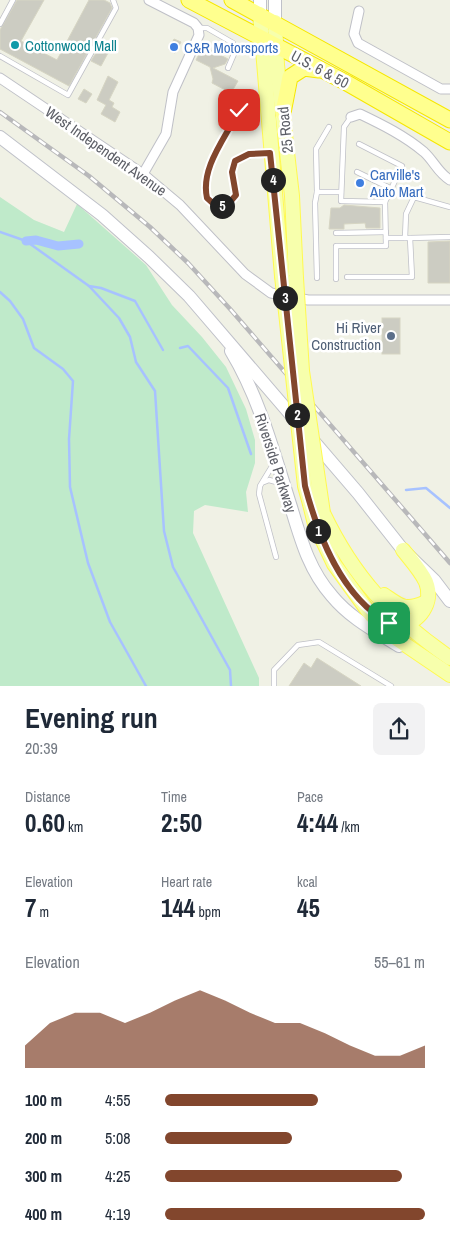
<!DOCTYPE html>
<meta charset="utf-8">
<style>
:root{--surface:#fff;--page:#f2f2f3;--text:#1f2937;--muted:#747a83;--accent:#82462d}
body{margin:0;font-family:"Archivo Narrow",sans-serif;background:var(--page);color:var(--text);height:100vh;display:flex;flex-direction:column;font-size:19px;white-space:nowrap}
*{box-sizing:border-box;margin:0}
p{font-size:16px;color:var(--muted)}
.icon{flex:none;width:28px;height:28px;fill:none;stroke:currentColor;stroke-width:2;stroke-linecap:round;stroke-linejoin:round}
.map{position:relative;height:686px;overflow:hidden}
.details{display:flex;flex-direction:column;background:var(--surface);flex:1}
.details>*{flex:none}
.pin{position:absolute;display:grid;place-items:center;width:42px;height:42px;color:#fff;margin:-21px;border-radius:10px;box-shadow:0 2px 8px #0006}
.km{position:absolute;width:25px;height:25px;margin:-12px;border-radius:50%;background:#222;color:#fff;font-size:14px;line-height:25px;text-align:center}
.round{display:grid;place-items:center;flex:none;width:52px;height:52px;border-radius:8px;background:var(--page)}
.summary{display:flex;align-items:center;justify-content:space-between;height:85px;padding:0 25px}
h1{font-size:28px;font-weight:700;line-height:38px}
.figures{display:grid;grid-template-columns:repeat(3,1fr);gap:8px;height:85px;padding:5px 25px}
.figures div{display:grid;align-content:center}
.figures b{font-size:25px;font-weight:700}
.figures small{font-size:14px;font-weight:400}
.figures p{font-size:14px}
.chart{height:140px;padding:10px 25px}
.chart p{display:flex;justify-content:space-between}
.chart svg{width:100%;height:90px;margin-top:5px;fill:var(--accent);opacity:.7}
ul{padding:0 25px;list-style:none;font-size:16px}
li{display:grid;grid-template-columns:80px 60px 1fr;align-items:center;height:38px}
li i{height:12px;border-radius:6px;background:var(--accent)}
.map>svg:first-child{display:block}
</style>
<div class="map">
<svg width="450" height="686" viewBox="0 0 450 686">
<rect width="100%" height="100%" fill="#f0f1e5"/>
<polygon fill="#bfeaca" points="0,197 34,220 64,232 77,204 146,265 172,305 202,337 226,367 246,409 255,440 255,463 246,492 248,512 205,505 194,511 193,533 259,678 259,686 0,686"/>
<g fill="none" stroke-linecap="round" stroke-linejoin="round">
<g stroke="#a7c2ff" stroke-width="2.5">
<polyline points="0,232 26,241 89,286 101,288 135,301 163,350"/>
<polyline points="89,286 119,318 130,337 136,362 155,391 164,531 173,567 230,670 231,686"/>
<polyline points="0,292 10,301 23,319 34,348 63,369 73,381 69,439 70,487 88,563 110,622 146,686"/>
<polyline points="180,348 188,346 228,388 251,454"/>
<polyline points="406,490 426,488 450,508"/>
</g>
<polyline stroke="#a7c2ff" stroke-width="9" points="26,241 36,240 58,246 79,244"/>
</g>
<g fill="#ccccc2" stroke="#d6d5c3">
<polygon points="17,0 44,0 21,41 57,60 89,0 104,0 110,3 112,8 69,86 0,49 0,30"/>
<polygon points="174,39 181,42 175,53 169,50"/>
<polygon points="203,46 228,59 225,64 213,68 238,81 231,93 212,83 213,79 210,67 196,60"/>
<polygon points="99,48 108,53 101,66 91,61"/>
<polygon points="108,76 118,82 109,100 114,103 112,107 120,112 115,122 101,114 106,105 97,100"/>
<polygon points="84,89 92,94 86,103 78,99"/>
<polygon points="344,205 380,208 380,228 366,228 365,223 344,224 344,229 329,229 331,208 340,208"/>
<polygon points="450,241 450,283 428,283 428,242"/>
<rect x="382" y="318" width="18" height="36"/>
<polygon points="317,658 361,686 289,686 304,663 311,668"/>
</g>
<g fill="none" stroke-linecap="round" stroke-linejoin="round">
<g stroke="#bfc0c7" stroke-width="6">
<g id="lane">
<polyline points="0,24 13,0"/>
<polyline points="198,28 207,28 233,43 234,54 228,68"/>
<polyline points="0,56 68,95 116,8 113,0"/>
<path d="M 239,110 C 229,133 196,176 209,202 L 221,206 L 234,199 L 236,190 L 232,168 L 239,158 L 269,153"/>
<polyline points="351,117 344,127 341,201 385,202 402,166 359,144"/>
<polyline points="329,127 316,149 317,192 341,192"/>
<polyline points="357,172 392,189"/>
<polyline points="336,233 386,232"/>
<polyline points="405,238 406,214 414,197 450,207"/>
<polyline points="410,238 450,237"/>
<polyline points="347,277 412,277 410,238 386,238"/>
<polyline points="317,278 315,203 317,192"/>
<polyline points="336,279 336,246 386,246 385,202"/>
<polyline points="274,463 260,486 259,494 276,557"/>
<polyline points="264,482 269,480 280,483"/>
<polyline points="274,686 274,670 298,645 319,642 391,686"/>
</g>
</g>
<g stroke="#bfc0c7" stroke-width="11">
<g id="street">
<polyline points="359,11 354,34 358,43 441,89 450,89"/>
<polyline points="0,78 143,174 180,205 245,274 271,293 308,300 450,300"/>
<path d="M 351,117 L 360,114 C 383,125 405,136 424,152 C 434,161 438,173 450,180"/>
<polyline points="143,174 166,134 173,92 199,35 198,28 194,23 149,0"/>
</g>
</g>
<g stroke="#bfc1c9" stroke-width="14">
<g id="secondary">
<polyline points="275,0 275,22"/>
<polyline points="260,14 260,0"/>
<polyline points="0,137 102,215 149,257 189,296 358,493 403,550 434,580 450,601"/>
<path d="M 231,351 C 260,399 274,454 291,507 C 301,540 309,570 332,596 C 350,618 375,631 399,646"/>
</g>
</g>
<g stroke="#fffa50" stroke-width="16">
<g id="primary">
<polyline points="260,14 282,276"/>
<polyline points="275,22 277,65 292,196 296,278"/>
<polyline points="310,504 315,524 334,564 371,615 394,637 450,675"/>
<path d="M 323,513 C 354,578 391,617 450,658"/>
<path d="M 384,595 C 400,606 405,612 426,602"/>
<path d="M 399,625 C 419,624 434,602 426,582 C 421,571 411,560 403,550"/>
</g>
</g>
<g stroke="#f6e700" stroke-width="17">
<g id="highway">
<polyline points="189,0 347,83 450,142"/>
<polyline points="232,0 450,120"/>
<polyline points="283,113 290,77 304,68 319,70"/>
</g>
</g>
<use href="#lane" stroke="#fff" stroke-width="4.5"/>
<use href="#street" stroke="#fff" stroke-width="9"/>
<use href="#secondary" stroke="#fff" stroke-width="12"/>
<use href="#primary" stroke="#f7ffac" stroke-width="14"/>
<use href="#highway" stroke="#ffff8e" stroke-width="15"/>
<g stroke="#b8b8ba" stroke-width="4.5">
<polyline id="rail" points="0,112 89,176 150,227 188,263 231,310 450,563"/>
</g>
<use href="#rail" stroke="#fff" stroke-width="2.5" stroke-dasharray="8" stroke-linecap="butt"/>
<g stroke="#fffa50" stroke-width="16" stroke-linecap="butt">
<g id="primary-bridge">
<polyline points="282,276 305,486 310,504"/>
<polyline points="296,278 302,371 323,513"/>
</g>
</g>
<use href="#primary-bridge" stroke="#f7ffac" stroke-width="14"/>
</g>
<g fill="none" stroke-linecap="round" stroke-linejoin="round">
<g stroke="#fff" stroke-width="10">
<path id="route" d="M 239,110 C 227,136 200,167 207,198 L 216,206 L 230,202 L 236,195 L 232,172 L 235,161 L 249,154 L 270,153 L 305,486 C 318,535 341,597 389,623"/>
</g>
<use href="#route" stroke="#82462d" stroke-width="6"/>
</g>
<circle fill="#0f9aa8" stroke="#fff" stroke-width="2" cx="15" cy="45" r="5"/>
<g fill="#3f7fe0" stroke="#fff" stroke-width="2">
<circle cx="174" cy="47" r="5"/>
<circle cx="360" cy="183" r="5"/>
</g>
<circle fill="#5c6f8a" stroke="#fff" stroke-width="2" cx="391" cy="336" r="5"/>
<g text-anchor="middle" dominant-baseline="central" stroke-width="5" stroke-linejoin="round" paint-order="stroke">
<g font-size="15" fill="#0d838f" stroke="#fff" text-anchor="start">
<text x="25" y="45">Cottonwood Mall</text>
</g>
<g font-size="15" fill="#366cbe" stroke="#fff" text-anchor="start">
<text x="184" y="47">C&amp;R Motorsports</text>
<text x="370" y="174">Carville's<tspan x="370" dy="17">Auto Mart</tspan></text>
</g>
<g font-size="15" fill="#5d5f67" stroke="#fff">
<text transform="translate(320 69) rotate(28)">U.S. 6 &amp; 50</text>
<text transform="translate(285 130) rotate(-96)">25 Road</text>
<text transform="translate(106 151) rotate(35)">West Independent Avenue</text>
<text transform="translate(276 463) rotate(72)">Riverside Parkway</text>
</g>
<g font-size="15" fill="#4e5e75" stroke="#fff" text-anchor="end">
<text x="381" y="327">Hi River<tspan x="381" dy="17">Construction</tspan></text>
</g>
</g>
</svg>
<div class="pin" style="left:389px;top:623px;background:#1e9e55"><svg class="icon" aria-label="arrive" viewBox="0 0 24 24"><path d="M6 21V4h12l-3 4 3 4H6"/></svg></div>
<div class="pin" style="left:239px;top:110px;background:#d93025"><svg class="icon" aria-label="check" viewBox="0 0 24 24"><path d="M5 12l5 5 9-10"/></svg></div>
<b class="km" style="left:318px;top:531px">1</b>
<b class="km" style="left:297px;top:415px">2</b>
<b class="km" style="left:285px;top:298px">3</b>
<b class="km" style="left:273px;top:180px">4</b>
<b class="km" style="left:222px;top:206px">5</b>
</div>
<section class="details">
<div class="summary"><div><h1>Evening run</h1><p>20:39</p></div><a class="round"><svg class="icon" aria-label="share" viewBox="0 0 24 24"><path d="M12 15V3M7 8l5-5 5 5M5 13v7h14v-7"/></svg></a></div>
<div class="figures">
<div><p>Distance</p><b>0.60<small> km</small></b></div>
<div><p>Time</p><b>2:50</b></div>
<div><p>Pace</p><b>4:44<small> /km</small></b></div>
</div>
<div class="figures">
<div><p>Elevation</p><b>7<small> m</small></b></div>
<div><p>Heart rate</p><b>144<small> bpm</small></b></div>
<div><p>kcal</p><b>45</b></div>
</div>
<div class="chart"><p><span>Elevation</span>55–61 m</p>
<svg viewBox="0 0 160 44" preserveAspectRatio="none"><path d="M0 44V33L10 22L20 17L30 17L40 22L50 17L60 11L70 6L80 11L90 17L100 22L110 22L120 27L130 33L140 38L150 38L160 33V44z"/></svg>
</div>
<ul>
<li><b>100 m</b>4:55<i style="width:59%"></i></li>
<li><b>200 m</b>5:08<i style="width:49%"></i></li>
<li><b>300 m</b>4:25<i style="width:91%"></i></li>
<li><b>400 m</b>4:19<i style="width:100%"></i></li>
</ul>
</section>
